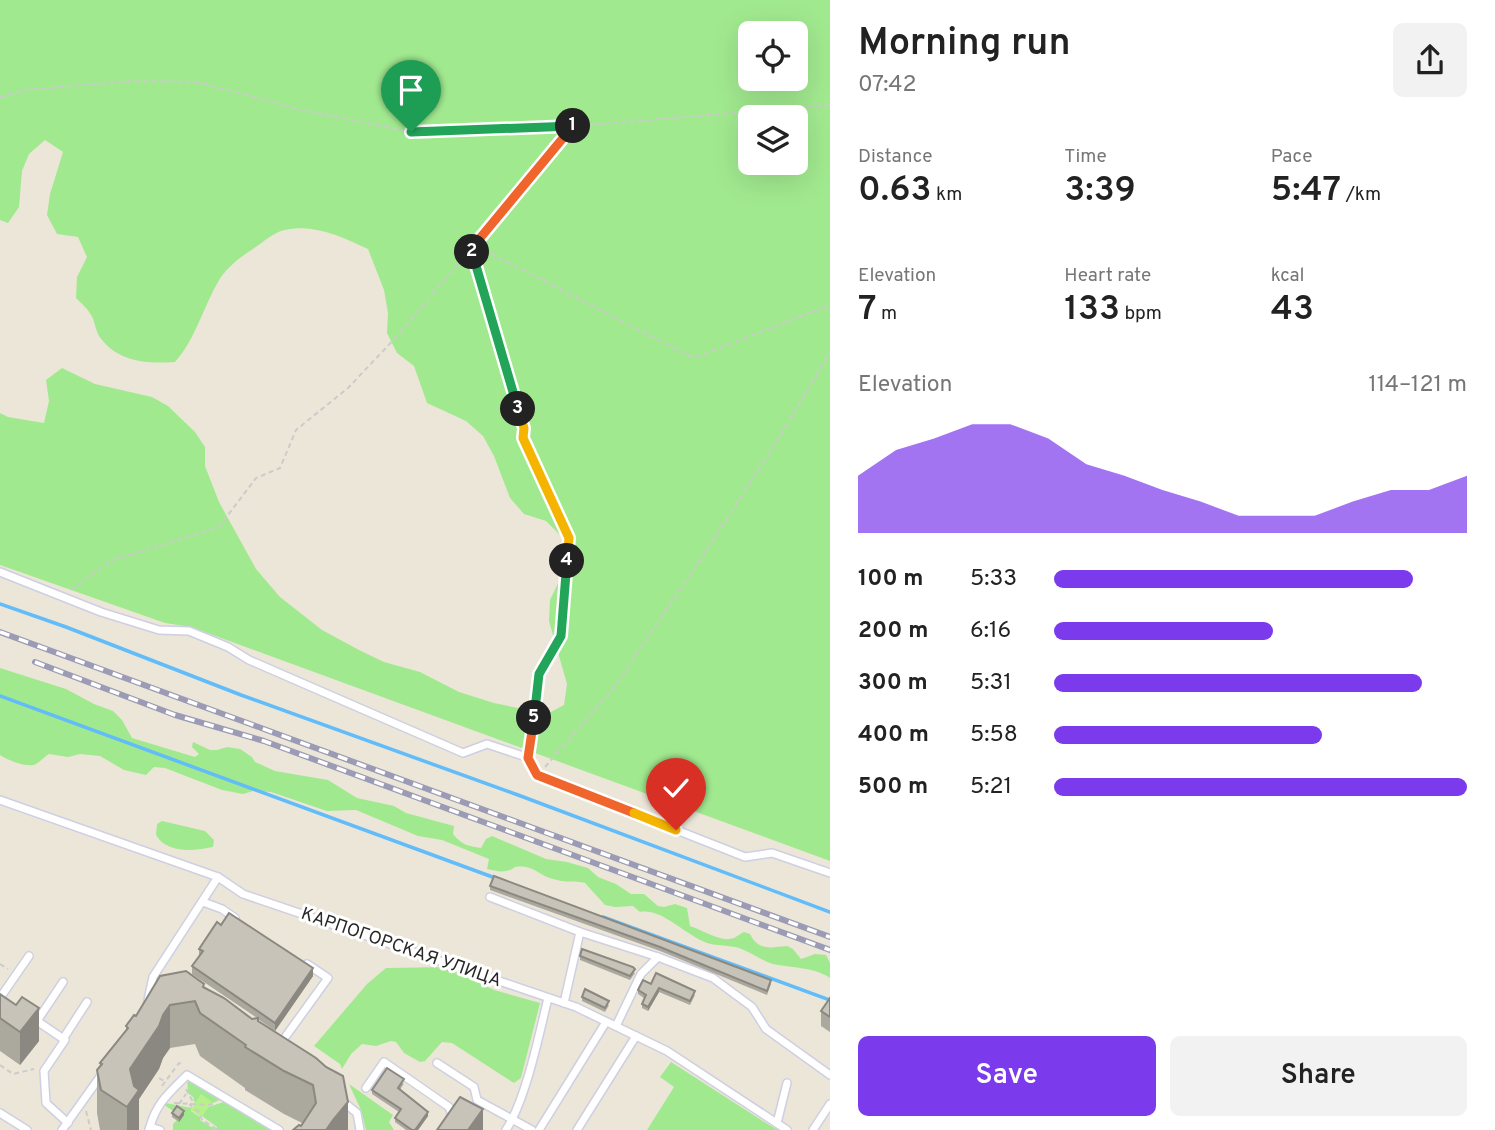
<!DOCTYPE html>
<meta charset="utf-8">
<style>
:root{--surface:#fff;--page:#f2f2f2;--text:#222;--muted:#767676;--accent:#7c3aed}
body{margin:0;font-family:Overpass,sans-serif;background:var(--page);color:var(--text);height:100vh;display:flex;flex-direction:column;font-size:26px;white-space:nowrap}
*{box-sizing:border-box;margin:0}
p{font-size:23px;color:var(--muted)}
.icon{flex:none;width:38px;height:38px;fill:none;stroke:currentColor;stroke-width:2;stroke-linecap:round;stroke-linejoin:round}
.map{position:relative;flex:1;overflow:hidden}
.drawer{display:flex;flex-direction:column;background:var(--surface);width:665px}
.drawer>*{flex:none}
.controls{position:absolute;left:738px;top:21px;display:grid;gap:14px}
.controls a{display:grid;place-items:center;width:70px;height:70px;border-radius:10px;background:var(--surface);box-shadow:0 7px 28px #0002;font-size:35px}
.pin{position:absolute;display:grid;place-items:center;width:60px;height:60px;color:#fff;margin:-72px -30px;border-radius:50% 50% 50% 0;rotate:-45deg;box-shadow:0 0 7px #0007}
.pin .icon{rotate:45deg}
.km{position:absolute;width:35px;height:35px;margin:-18px;border-radius:50%;background:#222;color:#fff;font-size:19px;line-height:35px;text-align:center}
.round{display:grid;place-items:center;flex:none;width:74px;height:74px;border-radius:10px;background:var(--page)}
.summary{display:flex;align-items:center;justify-content:space-between;height:119px;padding:0 28px}
h1{font-size:38px;font-weight:600;line-height:52px}
.metrics{display:grid;grid-template-columns:repeat(3,1fr);gap:10px;height:119px;padding:7px 28px}
.metrics div{display:grid;align-content:center}
.metrics b{font-size:35px;font-weight:600}
.metrics small{font-size:19px;font-weight:400}
.metrics p{font-size:19px}
.chart{height:196px;padding:14px 28px}
.chart p{display:flex;justify-content:space-between}
.chart svg{width:100%;height:126px;margin-top:7px;fill:var(--accent);opacity:.7}
.cta{display:flex;gap:14px;margin-top:auto;padding:14px 28px}
.cta a{flex:1;height:80px;border-radius:10px;background:var(--accent);color:#fff;font-size:28px;font-weight:600;line-height:80px;text-align:center}
.cta a+a{background:var(--page);color:var(--text)}
ul{padding:0 28px;list-style:none;font-size:23px}
li{display:grid;grid-template-columns:112px 84px 1fr;align-items:center;height:52px}
li i{height:18px;border-radius:9px;background:var(--accent)}
main{display:flex;flex:1;min-height:0}
.map>svg:first-child{display:block}
</style>
<main>
<div class="map">
<svg width="830" height="1130" viewBox="0 0 830 1130">
<rect width="100%" height="100%" fill="#ece6d8"/>
<g fill="#a1e98f" fill-rule="evenodd">
<path d="M 0,0 L 830,0 L 830,861 L 191,627 L 165,623 L 0,565 L 0,413 L 8,417 L 44,423 L 49,401 L 46,380 L 62,368 L 95,384 L 152,397 L 168,406 L 195,432 L 205,447 L 205,466 L 219,502 L 256,569 L 280,597 L 322,630 L 359,650 L 384,662 L 420,672 L 459,692 L 494,703 L 547,714 L 564,705 L 567,684 L 549,621 L 550,600 L 560,579 L 564,558 L 562,537 L 546,521 L 524,514 L 510,498 L 494,456 L 483,436 L 466,421 L 427,403 L 414,366 L 397,353 L 387,333 L 388,313 L 384,290 L 368,249 C 343,237 313,223 285,230 C 274,232 262,243 253,249 C 240,257 225,269 218,282 C 203,308 195,340 175,362 C 146,364 117,362 99,336 C 95,329 95,321 91,315 C 88,309 81,303 76,298 L 77,277 L 87,257 L 78,237 L 57,234 L 47,215 L 50,194 L 63,152 L 45,140 L 29,154 L 22,171 L 19,207 L 8,223 L 0,220 ZM 751,33 L 796,33 L 796,79 L 751,79 ZM 751,117 L 796,117 L 796,163 L 751,163 Z"/>
<path d="M 0,668 L 66,689 L 94,704 L 113,711 L 122,720 L 132,738 L 195,757 L 199,754 L 192,747 L 193,742 L 210,750 L 217,750 L 227,747 L 240,749 L 252,757 L 255,762 L 275,771 L 328,780 L 357,798 L 394,806 L 406,813 L 454,826 L 453,834 C 462,845 468,846 481,848 L 486,839 L 492,836 L 546,859 L 567,862 L 588,868 L 598,877 L 616,884 L 631,894 L 644,894 L 658,906 L 664,907 L 675,904 L 687,908 L 690,926 C 703,930 721,943 734,938 C 738,936 741,933 744,932 L 750,934 C 759,952 772,947 787,946 L 793,949 L 801,959 L 815,954 L 826,955 L 830,963 L 830,978 C 815,967 791,968 773,964 C 760,960 751,952 739,948 C 729,945 717,946 707,943 C 685,935 662,908 640,912 L 633,906 L 615,907 L 605,905 L 585,883 C 575,880 566,883 557,880 C 539,877 534,864 515,867 C 507,874 496,871 487,869 L 489,859 L 442,840 L 418,836 L 356,810 L 327,811 L 271,792 L 253,791 L 243,794 L 222,790 L 165,768 L 154,767 L 146,775 L 124,770 L 100,756 L 80,754 L 68,757 L 49,754 C 44,757 39,763 34,765 C 24,767 8,760 0,755 Z"/>
<path d="M 162,821 L 205,831 L 214,840 L 213,847 C 195,851 167,854 156,835 L 157,824 Z"/>
<polygon points="446,967 494,990 540,1003 521,1078 514,1083 452,1043 442,1042 425,1061 420,1062 404,1053 396,1042 391,1041 376,1046 362,1044 351,1054 342,1069 340,1064 314,1046 367,984 386,968"/>
<polygon points="671,1062 766,1123 778,1130 647,1130 674,1087 660,1077"/>
<polygon points="187,1075 225,1098 210,1104 211,1102 201,1095 195,1104 193,1097 188,1093"/>
<polygon points="349,1084 393,1115 389,1122 394,1130 366,1130 361,1110"/>
<polygon points="227,1101 271,1130 216,1130 217,1127 202,1116 208,1107"/>
<polygon points="165,1103 192,1108 191,1111 200,1117 200,1120 216,1130 173,1130 173,1124 181,1116 164,1105"/>
</g>
<polygon fill="#b7f18a" points="201,1094 212,1102 201,1117 191,1110"/>
<g fill="none" stroke-linecap="round" stroke-linejoin="round">
<g stroke="#61bcf9" stroke-width="3.5">
<polyline points="0,604 66,627 241,695 518,795 830,912"/>
<polyline points="0,696 498,879"/>
<polyline points="603,917 830,1000"/>
</g>
<g stroke="#cecfe3" stroke-width="10">
<g id="service">
<polyline points="0,572 101,612 159,630 189,631 228,647 249,660 463,753 487,744 529,758 537,775 745,857 772,853 830,873"/>
<polyline points="0,800 218,877 243,894 576,1007 667,1051 787,1130"/>
<polyline points="490,897 580,932 658,957 713,978 752,1007 766,1029 830,1075"/>
<polyline points="203,902 222,909 235,918"/>
<polyline points="0,998 29,956"/>
<polyline points="148,1000 153,977 218,877"/>
<polyline points="564,1003 580,932"/>
<polyline points="33,1021 37,1021 65,1040 44,1071 46,1103 68,1123"/>
<polyline points="37,1021 63,982"/>
<polyline points="616,1026 641,974 658,957"/>
<polyline points="286,1036 328,978 307,964"/>
<polyline points="63,1039 87,1002"/>
<polyline points="437,1063 474,1087 477,1100 532,1130"/>
<polyline points="366,1088 384,1062 449,1107 453,1117"/>
<polyline points="341,1100 357,1113 360,1130"/>
<polyline points="0,1113 27,1130"/>
<polyline points="777,1123 787,1083"/>
<path d="M 150,1127 C 156,1103 171,1091 187,1075 L 279,1130"/>
<polyline points="149,1129 150,1127 160,1130"/>
<polyline points="62,1130 102,1074"/>
<path d="M 506,1130 C 526,1099 539,1035 548,998"/>
<polyline points="539,1130 606,1022"/>
<polyline points="577,1130 636,1036"/>
<polyline points="813,1130 830,1104"/>
</g>
</g>
<g stroke="#cbcbcb" stroke-width="2" stroke-dasharray="5 3.5" stroke-linecap="butt">
<polyline points="0,97 24,90 132,81 199,82 298,109 411,132 538,129 830,105"/>
<polyline points="476,246 694,358 830,305"/>
<polyline points="471,249 524,428 522,438 569,538 561,636 539,674 530,750"/>
<polyline points="71,590 110,561 219,527 256,478 280,468 296,430 348,388 399,334 572,128"/>
<polyline points="545,767 613,689 706,551 775,444 830,352"/>
<polyline points="0,964 8,969"/>
<polyline points="0,1065 13,1074 34,1069"/>
<polyline points="159,1078 164,1081"/>
<polyline points="162,1086 179,1063 183,1065"/>
<polyline points="186,1089 193,1102 190,1105 199,1112 202,1120 218,1130"/>
<polyline points="174,1103 209,1105 216,1103"/>
<polyline points="179,1104 186,1094"/>
<polyline points="86,1111 91,1130"/>
</g>
<use href="#service" stroke="#fff" stroke-width="7"/>
<g stroke="#9b9bb5" stroke-width="6">
<g id="rail">
<polyline points="0,632 830,937"/>
<polyline points="35,662 175,715 264,741 830,950"/>
</g>
</g>
<use href="#rail" stroke="#fff" stroke-width="3.5" stroke-dasharray="10" stroke-linecap="butt"/>
</g>
<g fill="#aba89e">
<polygon points="490,886 771,984 767,995 660,951 490,890"/>
<polygon points="199,949 313,976 275,1031 258,1019 258,1021 316,1058 348,1130 301,1126 302,1123 284,1114 245,1090 245,1088 200,1056 195,1044 170,1048 163,1058 159,1069 139,1099 139,1130 100,1130 97,1113 97,1070 100,1066 100,1063 126,1030 126,1026 136,1016 204,987 252,1019 257,1018 192,974 192,966 199,957"/>
<polygon points="580,956 635,973 630,980 580,960"/>
<polygon points="651,984 695,995 690,1005 659,992 648,1011 642,1008 642,1004 644,998 638,994 638,990"/>
<polygon points="0,994 39,1041 20,1065 0,1051"/>
<polygon points="582,997 609,1005 605,1012 582,1001"/>
<polygon points="830,998 830,1032 821,1026 821,1011"/>
<polygon points="404,1083 400,1090 428,1116 418,1130 406,1130 395,1122 395,1118 399,1112 372,1094 372,1090"/>
<polygon points="172,1113 184,1115 179,1122 172,1117"/>
</g>
<g fill="#8b8881">
<polygon points="313,968 313,976 275,1031 275,1023"/>
<polygon points="659,988 659,992 648,1011 648,1007"/>
<polygon points="170,1005 170,1048 163,1058 159,1069 139,1099 139,1130 127,1130 127,1107 130,1069 163,1015"/>
<polygon points="39,1008 39,1041 20,1065 20,1032"/>
<polygon points="348,1102 348,1130 326,1130 333,1120"/>
<polygon points="483,1109 483,1130 468,1130"/>
<polygon points="184,1111 184,1115 179,1122 179,1118"/>
<polygon points="428,1112 428,1116 418,1130 415,1130"/>
</g>
<g fill="#c7c3b8" stroke="#8b8881" stroke-width="2">
<polygon points="494,876 771,980 767,991 660,947 490,886"/>
<polygon points="229,913 313,968 275,1023 192,966 203,951 199,949 217,922 221,925"/>
<polygon points="582,949 633,967 635,969 630,976 580,956"/>
<polygon points="186,971 204,984 203,987 224,998 252,1019 258,1018 258,1021 316,1058 326,1067 343,1076 348,1102 333,1120 326,1130 293,1130 299,1125 301,1126 316,1103 313,1085 284,1071 245,1047 246,1045 200,1013 195,1001 170,1005 163,1015 159,1026 130,1069 134,1086 139,1090 127,1107 101,1090 97,1070 102,1064 100,1063 128,1028 126,1026 134,1015 136,1016 160,976"/>
<polygon points="656,973 695,991 690,1001 659,988 648,1007 642,1004 646,995 638,990 643,980 651,984"/>
<polygon points="585,989 609,1001 605,1008 582,997"/>
<polygon points="0,994 16,1005 22,997 39,1008 20,1032 0,1018"/>
<polygon points="830,998 830,1017 821,1011"/>
<polygon points="387,1068 404,1079 398,1088 428,1112 415,1130 412,1130 395,1118 401,1109 372,1090"/>
<polygon points="460,1097 483,1109 468,1130 437,1130"/>
<polygon points="177,1106 184,1111 179,1118 172,1113"/>
</g>
<g fill="none" stroke-linecap="round" stroke-linejoin="round">
<g stroke="#fff" stroke-width="14">
<polyline id="split-1" points="411,132 573,126"/>
</g>
<g stroke="#fff" stroke-width="14">
<polyline id="split-2" points="472,252 471,249 573,126"/>
</g>
<g stroke="#fff" stroke-width="14">
<polyline id="split-3" points="472,252 518,409"/>
</g>
<g stroke="#fff" stroke-width="14">
<polyline id="split-4" points="518,409 524,428 523,438 569,538 567,561"/>
</g>
<g stroke="#fff" stroke-width="14">
<polyline id="split-5" points="534,718 539,674 561,636 567,561"/>
</g>
<g stroke="#fff" stroke-width="14">
<polyline id="split-6" points="534,718 528,758 537,775 634,813"/>
</g>
<g stroke="#fff" stroke-width="14">
<polyline id="split-7" points="634,813 676,830"/>
</g>
<use href="#split-1" stroke="#22a559" stroke-width="9"/>
<use href="#split-2" stroke="#f0652b" stroke-width="9"/>
<use href="#split-3" stroke="#22a559" stroke-width="9"/>
<use href="#split-4" stroke="#f5b400" stroke-width="9"/>
<use href="#split-5" stroke="#22a559" stroke-width="9"/>
<use href="#split-6" stroke="#f0652b" stroke-width="9"/>
<use href="#split-7" stroke="#f5b400" stroke-width="9"/>
</g>
<g text-anchor="middle" dominant-baseline="central" stroke-width="6" stroke-linejoin="round" paint-order="stroke">
<g font-size="18" fill="#282828" stroke="#fff">
<text transform="translate(401 948) rotate(19)">КАРПОГОРСКАЯ УЛИЦА</text>
</g>
</g>
</svg>
<div class="controls">
<a><svg class="icon" aria-label="locate" viewBox="0 0 24 24"><circle cx="12" cy="12" r="6"/><path d="M12 2v4M12 18v4M2 12h4M18 12h4"/></svg></a>
<a><svg class="icon" aria-label="layers" viewBox="0 0 24 24"><path d="M12 4l9 5-9 5-9-5zM3 14l9 5 9-5"/></svg></a>
</div>
<div class="pin" style="left:411px;top:132px;background:#1e9e55"><svg class="icon" aria-label="arrive" viewBox="0 0 24 24"><path d="M6 21V4h12l-3 4 3 4H6"/></svg></div>
<div class="pin" style="left:676px;top:830px;background:#d93025"><svg class="icon" aria-label="check" viewBox="0 0 24 24"><path d="M5 12l5 5 9-10"/></svg></div>
<b class="km" style="left:573px;top:126px">1</b>
<b class="km" style="left:472px;top:252px">2</b>
<b class="km" style="left:518px;top:409px">3</b>
<b class="km" style="left:567px;top:561px">4</b>
<b class="km" style="left:534px;top:718px">5</b>
</div>
<section class="drawer">
<div class="summary"><div><h1>Morning run</h1><p>07:42</p></div><a class="round"><svg class="icon" aria-label="share" viewBox="0 0 24 24"><path d="M12 15V3M7 8l5-5 5 5M5 13v7h14v-7"/></svg></a></div>
<div class="metrics">
<div><p>Distance</p><b>0.63<small> km</small></b></div>
<div><p>Time</p><b>3:39</b></div>
<div><p>Pace</p><b>5:47<small> /km</small></b></div>
</div>
<div class="metrics">
<div><p>Elevation</p><b>7<small> m</small></b></div>
<div><p>Heart rate</p><b>133<small> bpm</small></b></div>
<div><p>kcal</p><b>43</b></div>
</div>
<div class="chart"><p><span>Elevation</span>114–121 m</p>
<svg viewBox="0 0 160 44" preserveAspectRatio="none"><path d="M0 44V24L10 15L20 11L30 6L40 6L50 11L60 20L70 24L80 29L90 33L100 38L110 38L120 38L130 33L140 29L150 29L160 24V44z"/></svg>
</div>
<ul>
<li><b>100 m</b>5:33<i style="width:87%"></i></li>
<li><b>200 m</b>6:16<i style="width:53%"></i></li>
<li><b>300 m</b>5:31<i style="width:89%"></i></li>
<li><b>400 m</b>5:58<i style="width:65%"></i></li>
<li><b>500 m</b>5:21<i style="width:100%"></i></li>
</ul>
<div class="cta"><a>Save</a><a>Share</a></div>
</section>
</main>
